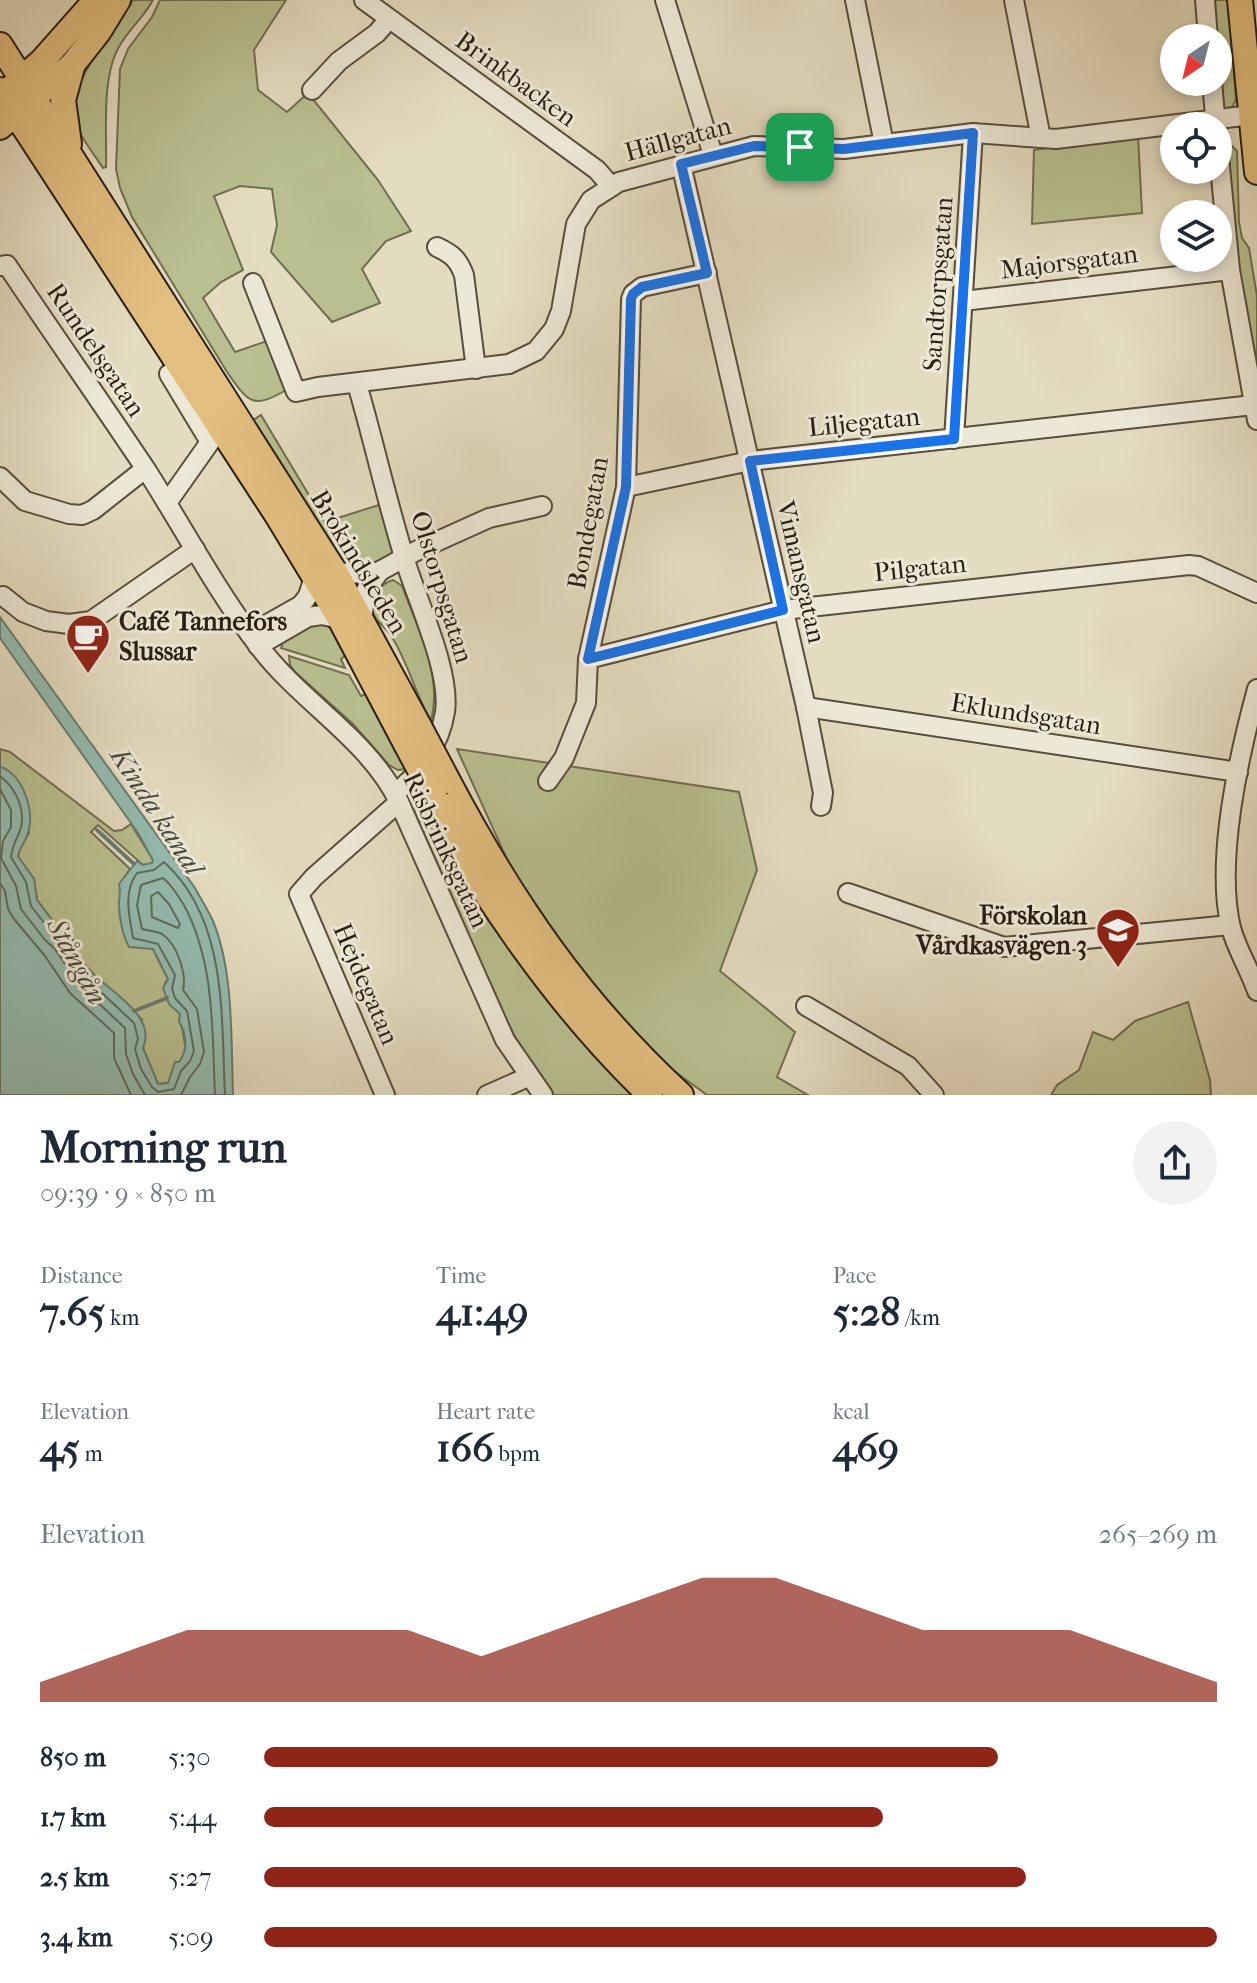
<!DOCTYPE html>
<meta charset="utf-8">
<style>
:root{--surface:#fff;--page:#f2f2f3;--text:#1f2937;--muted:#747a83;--accent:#8f2418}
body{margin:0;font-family:"IM FELL French Canon",serif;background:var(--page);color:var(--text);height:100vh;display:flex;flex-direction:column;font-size:30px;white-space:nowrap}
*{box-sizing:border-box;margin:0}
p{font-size:26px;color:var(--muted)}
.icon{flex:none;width:44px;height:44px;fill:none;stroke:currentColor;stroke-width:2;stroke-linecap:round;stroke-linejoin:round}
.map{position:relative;height:1095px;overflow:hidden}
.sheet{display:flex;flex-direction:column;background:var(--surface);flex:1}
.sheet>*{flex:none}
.needle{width:52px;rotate:215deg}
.buttons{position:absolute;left:1160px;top:24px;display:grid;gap:16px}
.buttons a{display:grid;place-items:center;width:72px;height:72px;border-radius:50%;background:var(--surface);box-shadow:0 4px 12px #0003;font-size:40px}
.pin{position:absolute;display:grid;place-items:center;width:68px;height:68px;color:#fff;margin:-34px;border-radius:16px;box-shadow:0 4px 12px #0006}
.round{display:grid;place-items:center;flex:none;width:84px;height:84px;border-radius:42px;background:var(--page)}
.summary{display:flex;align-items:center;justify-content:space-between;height:136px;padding:0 40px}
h1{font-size:44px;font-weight:800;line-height:60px}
.stats{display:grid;grid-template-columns:repeat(3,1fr);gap:12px;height:136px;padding:8px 40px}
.stats div{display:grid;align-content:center}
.stats b{font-size:40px;font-weight:800}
.stats small{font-size:22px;font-weight:400}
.stats p{font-size:22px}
.chart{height:224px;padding:16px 40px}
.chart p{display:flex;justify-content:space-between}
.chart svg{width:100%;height:144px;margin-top:8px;fill:var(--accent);opacity:.7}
ul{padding:0 40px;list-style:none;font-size:26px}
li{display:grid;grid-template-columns:128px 96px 1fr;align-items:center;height:60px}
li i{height:20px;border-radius:10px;background:var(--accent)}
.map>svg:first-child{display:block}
</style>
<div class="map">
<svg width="1257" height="1095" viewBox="0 0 1257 1095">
<rect width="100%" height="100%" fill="#e4dcc0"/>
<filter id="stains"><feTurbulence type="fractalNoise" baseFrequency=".0025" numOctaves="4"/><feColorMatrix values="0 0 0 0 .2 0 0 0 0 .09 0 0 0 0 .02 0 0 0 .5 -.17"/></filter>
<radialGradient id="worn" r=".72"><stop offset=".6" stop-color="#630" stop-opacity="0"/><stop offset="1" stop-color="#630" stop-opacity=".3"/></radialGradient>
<g fill="#b9bf90" stroke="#716e50" stroke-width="2">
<path d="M 133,0 L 153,0 C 144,17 129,29 120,45 C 101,76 107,131 106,167 L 103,168 C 92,151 73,129 72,108 C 71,84 119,22 133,0 Z"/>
<path d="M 160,0 L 286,0 L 254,50 L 258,90 L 287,112 L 308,93 L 378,180 L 411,231 L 386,241 L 362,269 L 380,303 L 332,322 L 271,252 L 277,225 L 272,189 L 240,186 L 214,196 L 243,270 L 221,282 L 203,298 L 235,352 L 267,341 L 288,389 C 252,410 249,403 227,372 L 132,217 L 120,188 L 116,169 L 120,69 L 128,49 L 152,17 Z"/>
<polygon points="1208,0 1229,0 1236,100 1232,107 1225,109 1218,102 1218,38 1212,38"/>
<polygon points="1138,135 1142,213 1032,224 1034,150"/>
<polygon points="1224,138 1237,151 1239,222 1242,238 1249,248 1257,296 1257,396 1225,166"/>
<path d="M 261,415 L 325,522 L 382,504 L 394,550 C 380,569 355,570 337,559 L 250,422 Z"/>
<path d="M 393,580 L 402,586 C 418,629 443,676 431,721 C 415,694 408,661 390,634 C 384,626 373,620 372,608 C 371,594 381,584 393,580 Z"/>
<path d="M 325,622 L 335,629 L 345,656 L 341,659 L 345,668 L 281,648 C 286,627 307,627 325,622 Z"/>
<polygon points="289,656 349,675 361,696 366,694 407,769 398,770 389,765 353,724 295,672 290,665"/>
<path d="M 0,749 L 10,752 L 114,831 L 122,830 L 131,824 L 153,860 L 153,863 L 143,865 L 98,825 L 91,832 L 130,869 L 120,884 L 121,897 L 119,901 L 153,949 L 168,979 L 165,983 L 180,1014 L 186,1051 L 168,1083 L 158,1084 L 143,1048 L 142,1020 C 125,999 74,966 73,940 L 59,929 L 37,900 L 34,879 L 18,857 L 21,846 L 29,833 L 22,791 L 6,769 L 0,767 Z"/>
<polygon points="457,749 739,792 757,870 720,971 795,1032 777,1077 808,1095 707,1095 670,1068 592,986 511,868"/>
<path d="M 423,802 C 437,829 450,857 466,883 C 512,961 569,1030 632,1095 L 553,1095 L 528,1063 L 500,1007 L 412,806 Z"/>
<polygon points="1188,1002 1210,1080 1211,1095 1051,1095 1057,1085 1079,1070 1093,1032 1113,1040 1135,1021"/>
</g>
<path fill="#95bcb0" stroke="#6a7d70" stroke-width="2" d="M 0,617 L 195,888 C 201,899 208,910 213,921 C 234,972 231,1041 233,1095 L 0,1095 L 0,767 C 23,774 35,811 28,833 C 26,841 20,847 18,856 L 34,879 L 37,900 L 59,929 L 73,940 C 74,980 162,1005 143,1048 L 158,1084 L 168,1083 L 175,1062 L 179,1062 C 188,1050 187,1034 179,1022 L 180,1014 L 169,1004 L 163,988 L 168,979 L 153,949 L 129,947 C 123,936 119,918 119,905 C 119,897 121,892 119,884 L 137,861 L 143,865 L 152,863 L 153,860 L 138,833 L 0,638 Z"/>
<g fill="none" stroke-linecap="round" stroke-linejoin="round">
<g stroke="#5f6d60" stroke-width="2">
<path d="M 0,776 C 16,788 28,813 19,833 C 15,842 12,847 11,857 L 26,882 L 31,906 L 53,934 L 65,943 L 67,952 L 87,979 L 134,1023 L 138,1039 L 135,1049 L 141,1069 L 152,1087 L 158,1092 L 174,1089 L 181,1071 L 190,1061 L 194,1051 L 187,1011 L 175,998 L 172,989 L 175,975 L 158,944 L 133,938 C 129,915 123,892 137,873 L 154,870 L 164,862 C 228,920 221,1017 225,1095"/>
<polyline points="0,789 11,810 11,827 3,841 1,858 16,886 21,909 45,940 55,949 79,985 125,1028 126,1054 133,1074 145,1095"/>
<polyline points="0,883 5,891 8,909 14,919 45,956 70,993 114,1033 114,1058 131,1095"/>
<polygon points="158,892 169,904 180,924 178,928 152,917 151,896"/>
<path d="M 181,1095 L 190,1077 L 200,1064 L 204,1052 L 197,1009 L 183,990 C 187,974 177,944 162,934 C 156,931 148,931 142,929 L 137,905 L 141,885 L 163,878 C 172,885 179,897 185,907 C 215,965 212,1031 215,1095"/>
</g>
<g stroke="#6a7d70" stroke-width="4">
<polyline points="97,830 134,864"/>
<polyline points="134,1011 167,998"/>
</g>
<g stroke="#584e3c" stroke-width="22">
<g id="minor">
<polyline points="364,0 597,170 610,185"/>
<polyline points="665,0 713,155"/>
<polyline points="855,0 884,144"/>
<polyline points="1014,0 1041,138"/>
<polyline points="1205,0 1208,38"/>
<polyline points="1212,82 1216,126"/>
<polyline points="312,90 339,61 377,33 389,19"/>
<polyline points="1218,146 1230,270 1257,420"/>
<polyline points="681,164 806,707 823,793 821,806"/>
<path d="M 437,247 C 452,254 458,259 464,275 L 476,369"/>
<path d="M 0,266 L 7,265 C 53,334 101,402 147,471 C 184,529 216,590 258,645 C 300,702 368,738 399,802 L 505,1040 L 543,1095"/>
<polyline points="253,283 296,392 318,387 509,364 536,351 554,329 561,311 576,224 591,200 619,182 754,146 844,149 973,133 1056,139 1251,115"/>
<polyline points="963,301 1230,270"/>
<path d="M 357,384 C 374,442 387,502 405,560 C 417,601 451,671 445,712 C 440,743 420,775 395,793"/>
<polyline points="954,439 973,133"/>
<polyline points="0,477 25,501 69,514 82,515 93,510 145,469"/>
<polyline points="626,487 750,461 1253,405"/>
<polyline points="167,503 210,442 169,374"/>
<polyline points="335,572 363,574 380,571 418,550 489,518 542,506"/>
<polyline points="3,596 23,612 46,621 69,624 91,621 195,549"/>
<polyline points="362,620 366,590 380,571"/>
<polyline points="250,634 301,605 308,596 314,577"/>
<polyline points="258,646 308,617 322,615 340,619"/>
<polyline points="588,659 783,610 1189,565 1198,566 1257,593"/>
<path d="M 1257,689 C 1239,755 1215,862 1231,928 C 1237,950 1250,970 1257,991"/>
<polyline points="806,707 1238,772"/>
<polyline points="548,781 564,758 586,703 588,659 626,487 631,299 633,294 642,287 707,273"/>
<polyline points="848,893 1004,947 1230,925"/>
<polyline points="806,1006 908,1066 934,1095"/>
<polyline points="385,1095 299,894 314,877 399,802"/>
<polyline points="487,1095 528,1077"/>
</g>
</g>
<g stroke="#291e10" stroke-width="28">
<g id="major">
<polyline points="1240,0 1257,172"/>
<polyline points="0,45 335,572 420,728"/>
<polyline points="0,90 277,515 340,619 406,744"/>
<polyline points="9,90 42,61 96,0"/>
<polyline points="0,127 73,64 99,31 118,0"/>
<polyline points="69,144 63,100 72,67"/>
<path d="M 448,781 C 512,902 580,1002 681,1095"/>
<path d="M 436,800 C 448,825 460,852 475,876 C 525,955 582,1030 650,1095"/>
</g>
</g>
<use href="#minor" stroke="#ede8d6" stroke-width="18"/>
<use href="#major" stroke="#e2be80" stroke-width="24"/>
<g stroke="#291e10" stroke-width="28" stroke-linecap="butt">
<g id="major-bridge">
<polyline points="420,728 448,781"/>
<polyline points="406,744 436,800"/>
</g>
</g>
<use href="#major-bridge" stroke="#e2be80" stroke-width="24"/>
</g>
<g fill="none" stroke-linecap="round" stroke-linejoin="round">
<g stroke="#fff" stroke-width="16">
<polygon id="route" points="973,133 954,439 750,461 783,610 588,659 626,487 631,299 633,294 642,287 707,273 681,164 754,146 844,149"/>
</g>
<use href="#route" stroke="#1a73e8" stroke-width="10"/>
</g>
<defs>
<g id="cafe-pin" transform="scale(2.3)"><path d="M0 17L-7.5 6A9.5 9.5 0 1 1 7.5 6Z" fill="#8f2418" stroke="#ede8d6"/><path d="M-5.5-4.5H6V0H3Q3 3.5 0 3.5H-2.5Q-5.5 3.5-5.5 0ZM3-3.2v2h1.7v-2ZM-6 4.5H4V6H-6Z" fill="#fff"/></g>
<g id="school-pin" transform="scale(2.3)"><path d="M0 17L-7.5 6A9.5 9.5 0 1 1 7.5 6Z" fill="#8f2418" stroke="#ede8d6"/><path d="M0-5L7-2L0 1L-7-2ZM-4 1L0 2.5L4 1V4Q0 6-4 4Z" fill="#fff"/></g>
</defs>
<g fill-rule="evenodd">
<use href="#cafe-pin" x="88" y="636"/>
<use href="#school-pin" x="1118" y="930"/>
</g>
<g text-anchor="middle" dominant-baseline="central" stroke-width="6" stroke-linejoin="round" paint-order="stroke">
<g font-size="26" fill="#291e10" stroke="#ede8d6">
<text transform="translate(516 79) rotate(36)">Brinkbacken</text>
<text transform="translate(678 139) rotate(-15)">Hällgatan</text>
<text transform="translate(1069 262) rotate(-7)">Majorsgatan</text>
<text transform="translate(938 284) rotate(-86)">Sandtorpsgatan</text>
<text transform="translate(96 350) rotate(56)">Rundelsgatan</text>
<text transform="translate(864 422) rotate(-6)">Liljegatan</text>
<text transform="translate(588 523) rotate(-80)">Bondegatan</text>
<text transform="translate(359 562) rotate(59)">Brokindsleden</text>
<text transform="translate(920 568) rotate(-6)">Pilgatan</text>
<text transform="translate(801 572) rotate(77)">Vimansgatan</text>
<text transform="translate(442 587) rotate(73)">Olstorpsgatan</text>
<text transform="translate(1026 714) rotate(9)">Eklundsgatan</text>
<text transform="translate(446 850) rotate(65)">Risbrinksgatan</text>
<text transform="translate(366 984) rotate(67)">Hejdegatan</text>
</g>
<g font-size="26" font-weight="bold" fill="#291e10" stroke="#ede8d6" text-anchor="start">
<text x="119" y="621">Café Tannefors<tspan x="119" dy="30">Slussar</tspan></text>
<text x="1087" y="915" text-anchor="end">Förskolan<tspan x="1087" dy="30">Vårdkasvägen 3</tspan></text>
</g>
<g font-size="28" font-style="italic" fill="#494d40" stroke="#ede8d6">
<text transform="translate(157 811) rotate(57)">Kinda kanal</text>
<text transform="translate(77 961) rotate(61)">Stångån</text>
</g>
</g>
<rect width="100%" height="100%" filter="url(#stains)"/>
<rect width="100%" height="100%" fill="url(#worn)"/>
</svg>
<div class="buttons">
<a><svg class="needle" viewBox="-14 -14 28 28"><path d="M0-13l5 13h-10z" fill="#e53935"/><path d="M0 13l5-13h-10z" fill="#747a83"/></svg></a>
<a><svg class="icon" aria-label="locate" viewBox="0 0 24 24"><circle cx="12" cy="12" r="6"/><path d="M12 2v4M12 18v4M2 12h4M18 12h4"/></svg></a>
<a><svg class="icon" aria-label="layers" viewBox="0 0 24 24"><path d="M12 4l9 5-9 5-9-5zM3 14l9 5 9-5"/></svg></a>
</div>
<div class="pin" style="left:800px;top:147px;background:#1e9e55"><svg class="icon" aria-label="arrive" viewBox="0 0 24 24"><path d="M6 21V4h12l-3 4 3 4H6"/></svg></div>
</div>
<section class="sheet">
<div class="summary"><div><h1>Morning run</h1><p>09:39 · 9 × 850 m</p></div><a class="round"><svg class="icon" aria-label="share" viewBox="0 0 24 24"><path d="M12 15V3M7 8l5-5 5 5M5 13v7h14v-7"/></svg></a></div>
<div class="stats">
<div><p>Distance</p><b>7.65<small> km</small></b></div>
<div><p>Time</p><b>41:49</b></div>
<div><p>Pace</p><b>5:28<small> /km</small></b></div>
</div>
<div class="stats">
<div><p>Elevation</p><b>45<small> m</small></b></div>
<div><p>Heart rate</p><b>166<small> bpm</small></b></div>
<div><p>kcal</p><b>469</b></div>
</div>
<div class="chart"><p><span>Elevation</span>265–269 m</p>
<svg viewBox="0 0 160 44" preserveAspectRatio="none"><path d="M0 44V38L10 30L20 22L30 22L40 22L50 22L60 30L70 22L80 14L90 6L100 6L110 14L120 22L130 22L140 22L150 30L160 38V44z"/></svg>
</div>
<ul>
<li><b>850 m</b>5:30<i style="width:77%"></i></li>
<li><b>1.7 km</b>5:44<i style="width:65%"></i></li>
<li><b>2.5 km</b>5:27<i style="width:80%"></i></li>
<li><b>3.4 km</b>5:09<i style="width:100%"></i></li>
</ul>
</section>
